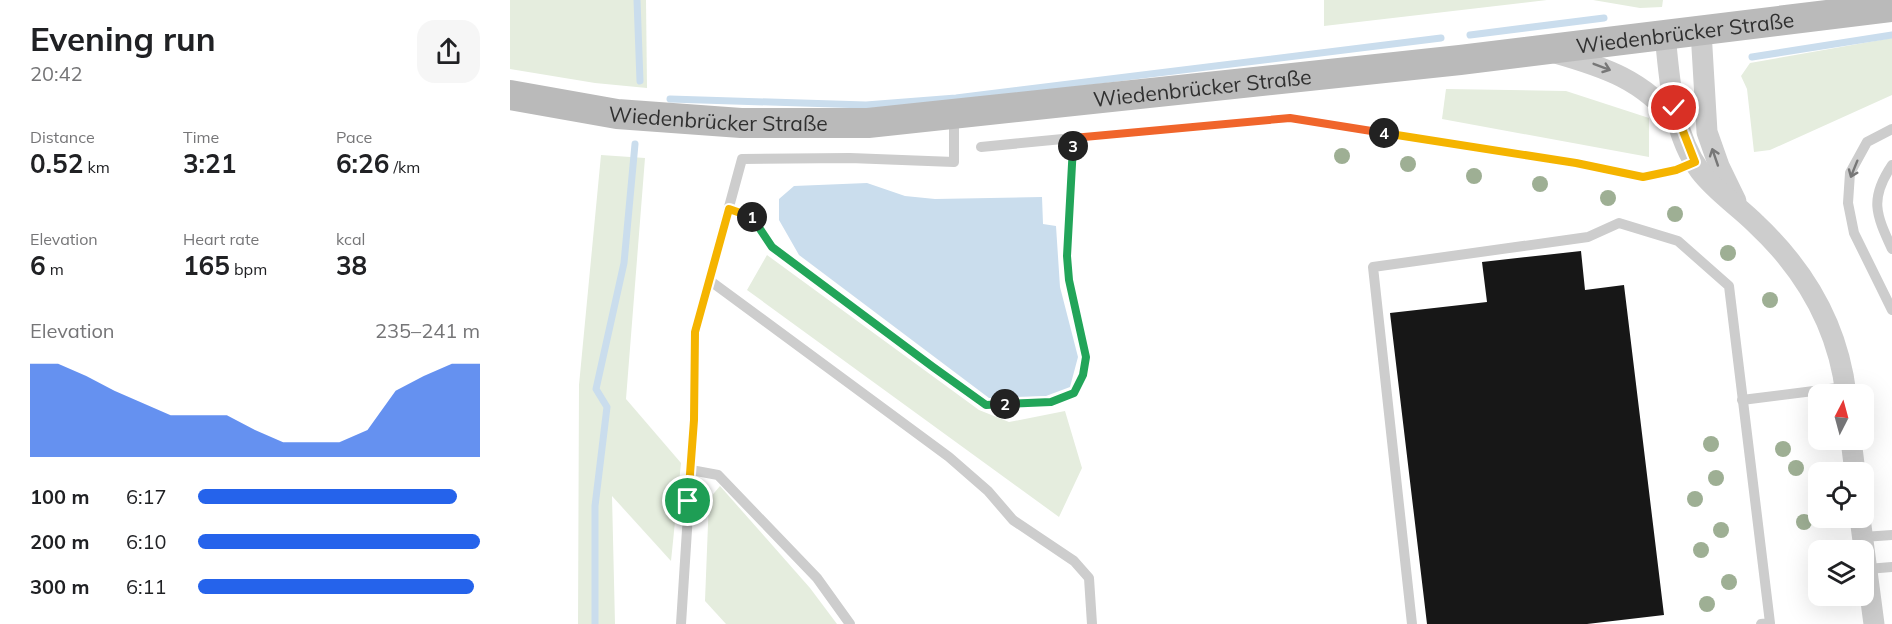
<!DOCTYPE html>
<meta charset="utf-8">
<style>
:root{--surface:#fff;--page:#f6f6f6;--text:#202124;--muted:#757577;--accent:#2563eb}
body{margin:0;font-family:Mulish,sans-serif;background:var(--page);color:var(--text);height:100vh;display:flex;flex-direction:column;font-size:22px;white-space:nowrap}
*{box-sizing:border-box;margin:0}
p{font-size:20px;color:var(--muted)}
.icon{flex:none;width:33px;height:33px;fill:none;stroke:currentColor;stroke-width:2;stroke-linecap:round;stroke-linejoin:round}
.map{position:relative;flex:1;overflow:hidden}
.sheet{display:flex;flex-direction:column;background:var(--surface);width:510px}
.sheet>*{flex:none}
.needle{width:39px;rotate:6deg}
.fabs{position:absolute;left:1298px;top:384px;display:grid;gap:12px}
.fabs a{display:grid;place-items:center;width:66px;height:66px;border-radius:12px;background:var(--surface);box-shadow:0 6px 24px #0002;font-size:30px}
.pin{position:absolute;display:grid;place-items:center;width:51px;height:51px;color:#fff;margin:-26px;border:3px solid #fff;border-radius:50%;box-shadow:0 2px 6px #0007}
.km{position:absolute;width:30px;height:30px;margin:-15px;border-radius:50%;background:#222;color:#fff;font-size:16px;line-height:30px;text-align:center}
.round{display:grid;place-items:center;flex:none;width:63px;height:63px;border-radius:18px;background:var(--page)}
.headline{display:flex;align-items:center;justify-content:space-between;height:102px;padding:0 30px}
h1{font-size:33px;font-weight:700;line-height:45px}
.figures{display:grid;grid-template-columns:repeat(3,1fr);gap:9px;height:102px;padding:6px 30px}
.figures div{display:grid;align-content:center}
.figures b{font-size:26px;font-weight:700}
.figures small{font-size:16px;font-weight:400}
.figures p{font-size:16px}
.chart{height:168px;padding:12px 30px}
.chart p{display:flex;justify-content:space-between}
.chart svg{width:100%;height:108px;margin-top:6px;fill:var(--accent);opacity:.7}
ul{padding:0 30px;list-style:none;font-size:20px}
li{display:grid;grid-template-columns:96px 72px 1fr;align-items:center;height:45px}
li i{height:15px;border-radius:8px;background:var(--accent)}
main{display:flex;flex:1;min-height:0}
.map>svg:first-child{display:block}
</style>
<main>
<section class="sheet">
<div class="headline"><div><h1>Evening run</h1><p>20:42</p></div><a class="round"><svg class="icon" aria-label="share" viewBox="0 0 24 24"><path d="M12 15V3M7 8l5-5 5 5M5 13v7h14v-7"/></svg></a></div>
<div class="figures">
<div><p>Distance</p><b>0.52<small> km</small></b></div>
<div><p>Time</p><b>3:21</b></div>
<div><p>Pace</p><b>6:26<small> /km</small></b></div>
</div>
<div class="figures">
<div><p>Elevation</p><b>6<small> m</small></b></div>
<div><p>Heart rate</p><b>165<small> bpm</small></b></div>
<div><p>kcal</p><b>38</b></div>
</div>
<div class="chart"><p><span>Elevation</span>235–241 m</p>
<svg viewBox="0 0 160 44" preserveAspectRatio="none"><path d="M0 44V6L10 6L20 11L30 17L40 22L50 27L60 27L70 27L80 33L90 38L100 38L110 38L120 33L130 17L140 11L150 6L160 6V44z"/></svg>
</div>
<ul>
<li><b>100 m</b>6:17<i style="width:92%"></i></li>
<li><b>200 m</b>6:10<i style="width:100%"></i></li>
<li><b>300 m</b>6:11<i style="width:98%"></i></li>
</ul>
</section>
<div class="map">
<svg width="1382" height="624" viewBox="0 0 1382 624">
<rect width="100%" height="100%" fill="#fff"/>
<g fill="#e5edde">
<polygon points="0,0 136,0 137,88 85,83 0,69"/>
<polygon points="814,0 1037,0 814,26"/>
<polygon points="1083,0 1153,0 1152,7 1130,8"/>
<polygon points="1382,38 1382,95 1260,150 1244,152 1237,89 1231,76 1240,63"/>
<polygon points="936,89 1056,91 1139,118 1139,157 932,119"/>
<polygon points="91,155 135,158 116,399 171,463 161,561 102,496 105,624 68,624 69,385"/>
<polygon points="257,255 469,410 499,422 555,411 572,468 549,517 237,290"/>
<polygon points="210,486 300,588 327,624 216,624 195,601 199,499"/>
</g>
<polygon fill="#cadded" points="357,183 395,196 425,199 532,197 533,224 546,226 550,287 568,357 560,387 536,396 479,398 289,255 269,220 269,199 284,186"/>
<g fill="none" stroke-linecap="round" stroke-linejoin="round">
<g stroke="#cadded" stroke-width="7">
<polyline points="127,0 130,81"/>
<polyline points="960,35 1094,18"/>
<polyline points="1242,57 1382,35"/>
<polyline points="160,99 356,105 446,98 931,38"/>
<polyline points="85,624 85,506 97,407 86,389 114,263 125,144"/>
</g>
</g>
<polygon fill="#171717" points="1071,251 1075,290 1114,285 1154,615 1077,624 917,624 880,313 977,302 972,262"/>
<g fill="none" stroke-linecap="round" stroke-linejoin="round">
<g stroke="#cdcdcd" stroke-width="10">
<polyline points="1382,129 1357,142 1340,173 1338,203 1344,233 1382,310"/>
<polyline points="563,138 780,118 1066,163 1133,177 1166,170 1185,162"/>
<path d="M 1382,165 C 1359,199 1366,214 1382,249"/>
<polyline points="219,209 241,216 262,247 475,405 541,402 564,393 573,375 576,357 559,280 557,256 563,138 471,147"/>
<polyline points="199,280 439,457 478,491 503,520 564,561 579,578 582,624"/>
<polyline points="1232,400 1335,387"/>
<polyline points="181,470 208,475 307,578 340,624"/>
<polyline points="1353,537 1382,535"/>
<polyline points="1357,569 1382,567"/>
<polyline points="171,624 184,420 185,332 232,159 340,158 444,162 444,116"/>
<polyline points="902,624 863,267 1078,237 1109,223 1168,241 1219,286 1260,623 1251,624"/>
</g>
<g stroke="#cdcdcd" stroke-width="21">
<polyline points="1191,31 1197,132 1209,166 1226,201"/>
<path d="M 1155,35 C 1160,81 1162,133 1190,171 C 1206,192 1228,206 1246,224 C 1295,270 1328,327 1336,394"/>
<path d="M 1045,53 C 1094,67 1134,80 1166,122"/>
<polyline points="1341,440 1345,472"/>
<polyline points="1350,518 1364,624"/>
</g>
<path stroke="#bababa" stroke-width="30" id="s1" d="M 0,95 L 107,114 L 231,123 L 358,123 L 950,60 L 1382,7"/>
</g>
<g fill="#9eaf94">
<circle cx="832" cy="156" r="8"/>
<circle cx="898" cy="164" r="8"/>
<circle cx="964" cy="176" r="8"/>
<circle cx="1030" cy="184" r="8"/>
<circle cx="1098" cy="198" r="8"/>
<circle cx="1165" cy="214" r="8"/>
<circle cx="1218" cy="253" r="8"/>
<circle cx="1260" cy="300" r="8"/>
<circle cx="1201" cy="444" r="8"/>
<circle cx="1273" cy="449" r="8"/>
<circle cx="1286" cy="468" r="8"/>
<circle cx="1206" cy="478" r="8"/>
<circle cx="1185" cy="499" r="8"/>
<circle cx="1294" cy="522" r="8"/>
<circle cx="1211" cy="530" r="8"/>
<circle cx="1191" cy="550" r="8"/>
<circle cx="1219" cy="582" r="8"/>
<circle cx="1197" cy="604" r="8"/>
</g>
<defs><path id="oneway-shaft" d="M-6 0H5M1.5-3L5.5 0L1.5 3" fill="none" stroke-width="1.6" stroke-linecap="round" stroke-linejoin="round" transform="scale(1.5)"/></defs>
<g stroke="#777">
<use href="#oneway-shaft" transform="translate(1092 67) rotate(21)"/>
<use href="#oneway-shaft" transform="translate(1205 157) rotate(-109)"/>
<use href="#oneway-shaft" transform="translate(1344 169) rotate(112)"/>
</g>
<g fill="none" stroke-linecap="round" stroke-linejoin="round">
<g stroke="#fff" stroke-width="12">
<polyline id="split-1" points="178,501 184,420 185,332 219,209 242,217"/>
</g>
<g stroke="#fff" stroke-width="12">
<polyline id="split-2" points="242,217 262,247 423,367 476,405 495,404"/>
</g>
<g stroke="#fff" stroke-width="12">
<polyline id="split-3" points="495,404 541,402 564,393 573,375 576,357 559,280 557,256 563,146"/>
</g>
<g stroke="#fff" stroke-width="12">
<polyline id="split-4" points="563,146 563,138 780,118 874,133"/>
</g>
<g stroke="#fff" stroke-width="12">
<polyline id="split-5" points="874,133 1066,163 1133,177 1166,170 1185,162 1164,108"/>
</g>
<use href="#split-1" stroke="#f5b400" stroke-width="8"/>
<use href="#split-2" stroke="#22a559" stroke-width="8"/>
<use href="#split-3" stroke="#22a559" stroke-width="8"/>
<use href="#split-4" stroke="#f0652b" stroke-width="8"/>
<use href="#split-5" stroke="#f5b400" stroke-width="8"/>
</g>
<g text-anchor="middle" dominant-baseline="central" stroke-width="6" stroke-linejoin="round" paint-order="stroke">
<g font-size="21" fill="#303030" stroke="#fff">
<text stroke="none"><textPath href="#s1" startOffset="1182">Wiedenbrücker Straße</textPath></text>
<text stroke="none"><textPath href="#s1" startOffset="696">Wiedenbrücker Straße</textPath></text>
<text stroke="none"><textPath href="#s1" startOffset="210">Wiedenbrücker Straße</textPath></text>
</g>
</g>
</svg>
<div class="fabs">
<a><svg class="needle" viewBox="-14 -14 28 28"><path d="M0-13l5 13h-10z" fill="#e53935"/><path d="M0 13l5-13h-10z" fill="#757577"/></svg></a>
<a><svg class="icon" aria-label="locate" viewBox="0 0 24 24"><circle cx="12" cy="12" r="6"/><path d="M12 2v4M12 18v4M2 12h4M18 12h4"/></svg></a>
<a><svg class="icon" aria-label="layers" viewBox="0 0 24 24"><path d="M12 4l9 5-9 5-9-5zM3 14l9 5 9-5"/></svg></a>
</div>
<div class="pin" style="left:178px;top:501px;background:#1e9e55"><svg class="icon" aria-label="arrive" viewBox="0 0 24 24"><path d="M6 21V4h12l-3 4 3 4H6"/></svg></div>
<div class="pin" style="left:1164px;top:108px;background:#d93025"><svg class="icon" aria-label="check" viewBox="0 0 24 24"><path d="M5 12l5 5 9-10"/></svg></div>
<b class="km" style="left:242px;top:217px">1</b>
<b class="km" style="left:495px;top:404px">2</b>
<b class="km" style="left:563px;top:146px">3</b>
<b class="km" style="left:874px;top:133px">4</b>
</div>
</main>
